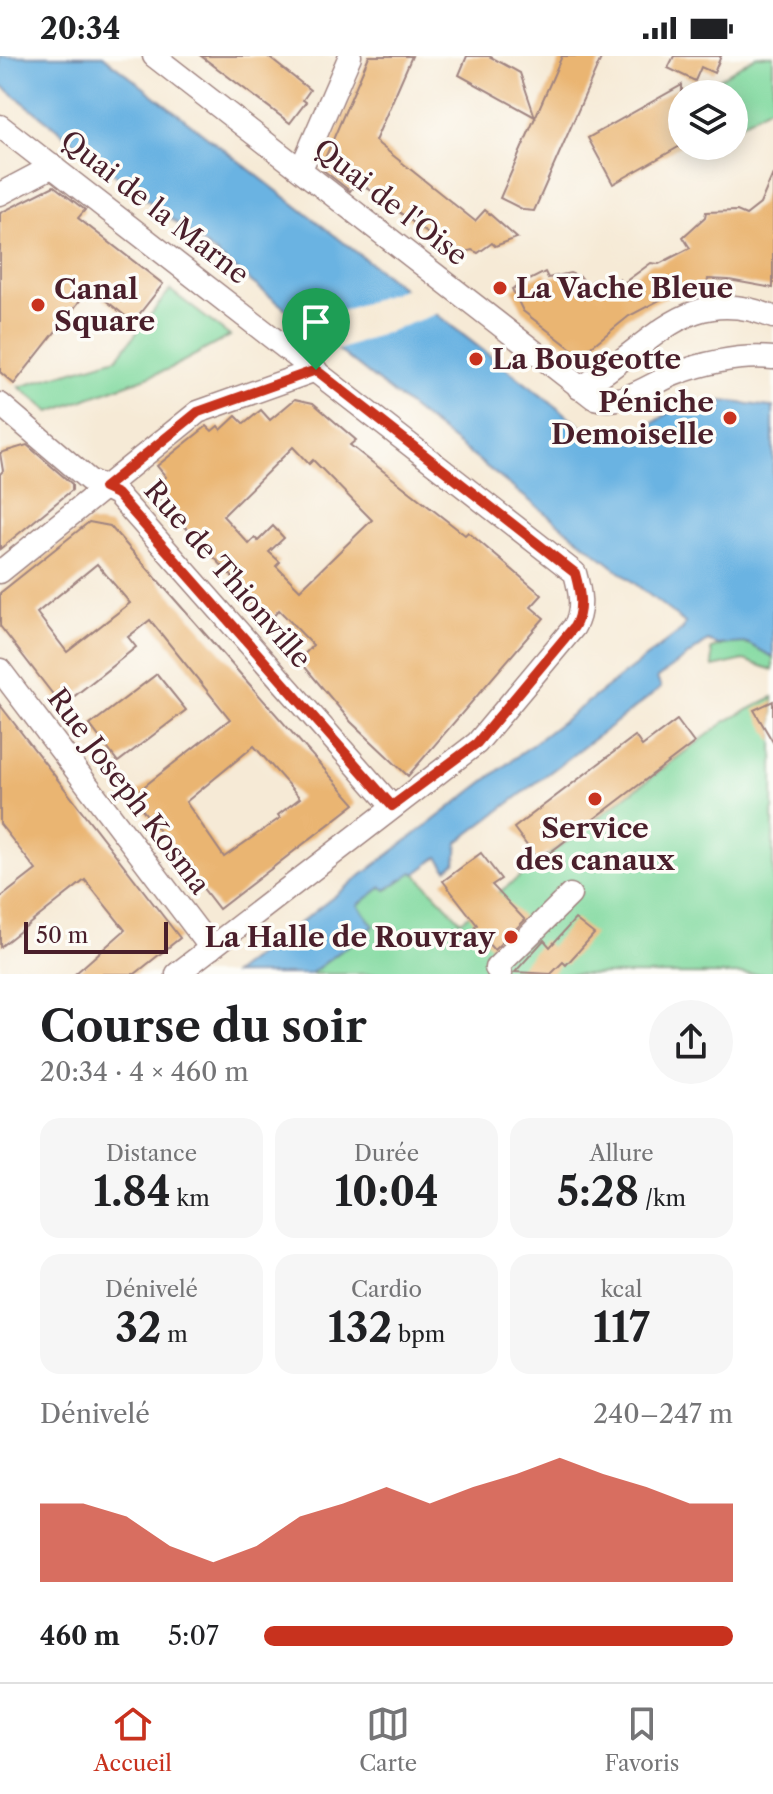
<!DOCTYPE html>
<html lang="fr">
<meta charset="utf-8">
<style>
:root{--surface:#fff;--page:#f6f6f6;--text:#202124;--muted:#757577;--line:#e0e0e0;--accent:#c8321e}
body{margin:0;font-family:"Libre Caslon Text",serif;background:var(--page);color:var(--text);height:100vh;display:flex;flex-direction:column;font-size:30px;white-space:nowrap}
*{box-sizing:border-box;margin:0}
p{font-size:26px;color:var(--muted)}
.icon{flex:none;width:44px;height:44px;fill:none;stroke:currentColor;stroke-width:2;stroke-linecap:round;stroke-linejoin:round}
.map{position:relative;height:918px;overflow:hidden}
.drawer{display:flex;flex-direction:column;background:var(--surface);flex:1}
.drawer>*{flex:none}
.buttons{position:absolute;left:668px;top:24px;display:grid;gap:16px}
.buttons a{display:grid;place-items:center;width:80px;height:80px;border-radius:50%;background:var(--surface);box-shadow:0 4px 20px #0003;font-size:40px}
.scale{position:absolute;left:24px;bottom:20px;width:144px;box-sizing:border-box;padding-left:8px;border:4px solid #4a1f2b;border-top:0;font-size:22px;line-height:28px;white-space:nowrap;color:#4a1f2b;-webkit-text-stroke:6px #fdfcf7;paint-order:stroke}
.pin{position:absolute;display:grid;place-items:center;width:68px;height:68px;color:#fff;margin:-82px -34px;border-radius:50% 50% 50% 0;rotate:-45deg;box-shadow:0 0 8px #0007}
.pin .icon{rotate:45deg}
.round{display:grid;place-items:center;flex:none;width:84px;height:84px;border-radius:42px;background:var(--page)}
.head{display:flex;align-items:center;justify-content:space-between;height:136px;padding:0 40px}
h1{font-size:44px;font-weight:800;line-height:60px}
.metrics{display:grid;grid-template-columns:repeat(3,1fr);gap:12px;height:136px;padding:8px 40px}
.metrics div{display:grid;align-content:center;border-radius:20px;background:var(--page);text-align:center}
.metrics b{font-size:40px;font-weight:800}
.metrics small{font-size:22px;font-weight:400}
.metrics p{font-size:22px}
.chart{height:224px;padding:16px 40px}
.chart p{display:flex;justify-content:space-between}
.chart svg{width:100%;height:144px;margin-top:8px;fill:var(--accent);opacity:.7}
ul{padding:0 40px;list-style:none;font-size:26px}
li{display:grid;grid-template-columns:128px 96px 1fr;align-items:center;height:60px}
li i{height:20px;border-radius:10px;background:var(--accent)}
.status{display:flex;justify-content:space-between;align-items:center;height:56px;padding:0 40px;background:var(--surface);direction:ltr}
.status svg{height:22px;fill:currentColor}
.menu{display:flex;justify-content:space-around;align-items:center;height:112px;border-top:2px solid var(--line);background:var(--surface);font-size:22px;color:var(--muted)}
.menu a{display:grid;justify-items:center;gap:4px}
.menu .on{color:var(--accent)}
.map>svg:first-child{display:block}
</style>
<div class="status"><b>20:34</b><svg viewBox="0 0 49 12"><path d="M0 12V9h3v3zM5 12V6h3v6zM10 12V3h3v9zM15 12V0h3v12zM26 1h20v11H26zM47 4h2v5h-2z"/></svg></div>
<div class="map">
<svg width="773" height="918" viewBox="0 0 773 918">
<rect width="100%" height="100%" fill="#fdfcf7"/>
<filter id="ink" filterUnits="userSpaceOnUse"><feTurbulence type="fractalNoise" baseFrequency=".0125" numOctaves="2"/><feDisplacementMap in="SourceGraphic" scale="16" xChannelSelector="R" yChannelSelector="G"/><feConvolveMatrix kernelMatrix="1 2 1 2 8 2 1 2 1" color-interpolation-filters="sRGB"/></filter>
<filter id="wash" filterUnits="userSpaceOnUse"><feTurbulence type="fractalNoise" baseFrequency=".006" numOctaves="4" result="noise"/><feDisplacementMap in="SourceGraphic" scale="32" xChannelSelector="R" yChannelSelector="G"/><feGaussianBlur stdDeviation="1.8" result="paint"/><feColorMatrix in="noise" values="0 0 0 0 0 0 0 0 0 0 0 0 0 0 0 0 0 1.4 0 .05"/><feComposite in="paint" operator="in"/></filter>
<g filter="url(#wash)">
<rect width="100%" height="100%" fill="#f6ead6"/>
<g fill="#80d99f" stroke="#657c65" stroke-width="2">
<polygon points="756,0 773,0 773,49 734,72 734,38 695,38"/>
<polygon points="170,234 230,280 169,313 50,356 19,331 117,302"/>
<path d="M 733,586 C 748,587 761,590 773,601 L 773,614 L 744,604 L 713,611 L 711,593 Z"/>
<polygon points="773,641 773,918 310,918 373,871 357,849 383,830 387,834 413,815 461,865 726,665"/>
</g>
<path fill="#6ab3e2" stroke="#5a6986" stroke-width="2" d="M 0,0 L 103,0 L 591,378 C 653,390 652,354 697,346 C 720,342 750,349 773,351 L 773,601 L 747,587 L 718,589 L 708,585 L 657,622 L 661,632 L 458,786 L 456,806 L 447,813 L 438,801 L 415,818 L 413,816 L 386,834 L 382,831 L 358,849 L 374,870 L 310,918 L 233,918 L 683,573 L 685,567 L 0,28 Z"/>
<polygon fill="#f6ead6" points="406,232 439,257 336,295 302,269"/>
<g id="blocks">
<g fill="#eab572" fill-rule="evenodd">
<polygon points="201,0 267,0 310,34 303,44 306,46 290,67"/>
<polygon points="369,0 412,0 375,85 475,165 485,154 517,182 495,190 492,187 478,197 472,194 456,199 358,125 350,135 323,114 322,109"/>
<polygon points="467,0 489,0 520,17 535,61 459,19"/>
<polygon points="562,0 602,0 534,155 524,154 500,142"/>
<polygon points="674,0 721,0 714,17 701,11 695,25 668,12"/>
<polygon points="682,29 682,89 613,128 588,82"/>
<polygon points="773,118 773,232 729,224 708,223 707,228 694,231 692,227 629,260 587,294 573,294 523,255 512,233 545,216 548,222 570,217 581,221 587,229 594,224 600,232 619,223 622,228 651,207 659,208 690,192 683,181 705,161 706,156 737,155 746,159 760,148"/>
<polygon points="54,130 85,154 78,162 163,228 133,266 90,232 14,328 0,316 0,157"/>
<path d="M 295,343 L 313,347 L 356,384 L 350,389 L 465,479 L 468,476 L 542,539 L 531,551 L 544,562 L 408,720 L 351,666 L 299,604 L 313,589 L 279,554 L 268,566 L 243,540 L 247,536 L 151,435 L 166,421 L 157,410 L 207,370 L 212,375 L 218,370 L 221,374 L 236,360 L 244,368 L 261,354 L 270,364 ZM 293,391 L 309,408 L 313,404 L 372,464 L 300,534 L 276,510 L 280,506 L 269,496 L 284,482 L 273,470 L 258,485 L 255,482 L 249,488 L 223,460 Z"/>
<polygon points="27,389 72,428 72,434 0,493 0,418 3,415 0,397"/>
<path d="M 89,466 L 110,470 L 355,748 L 219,853 L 132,740 L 230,663 L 150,564 L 128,581 L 136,591 L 62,650 L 0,570 L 0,537 ZM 97,508 L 130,547 L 67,596 L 37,557 ZM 254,690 L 300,742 L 278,759 L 280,762 L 224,801 L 186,746 Z"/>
<polygon points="157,618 186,654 118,706 90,669"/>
<polygon points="773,645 773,686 754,654"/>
<polygon points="0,649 180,882 135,918 75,918 125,874 85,824 0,891 0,842 36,814 0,768"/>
<polygon points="677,664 694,687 548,798 547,796 537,803 514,772 635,680 642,690"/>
<polygon points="481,797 501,823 492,829 525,864 494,894 474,872 477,869 443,825"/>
<polygon points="575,863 594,878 566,909 563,906 551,918 515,916 544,884 550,891"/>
</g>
</g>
</g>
<g filter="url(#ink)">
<use href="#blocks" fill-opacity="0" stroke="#a08480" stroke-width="2"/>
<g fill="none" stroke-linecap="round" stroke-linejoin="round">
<g stroke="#a08480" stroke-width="25">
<g id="minor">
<path d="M 154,0 L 594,342 C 624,351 649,328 675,318 C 707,306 740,299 773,302"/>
<path d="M 0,70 L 575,517 C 580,535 584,554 574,571 L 477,687 L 177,918"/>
<polyline points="301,113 350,0"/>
<polyline points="0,138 53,110"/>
<path d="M 579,332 C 649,296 684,224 773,261"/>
<polyline points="0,348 89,424 117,438 392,750"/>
<polyline points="0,516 198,356 316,314"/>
<polyline points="0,614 211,892"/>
<polyline points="501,918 496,912 570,839"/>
</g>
</g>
<use href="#minor" stroke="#fff" stroke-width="22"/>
</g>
</g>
<g fill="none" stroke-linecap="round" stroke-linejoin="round" filter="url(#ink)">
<g stroke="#fff" stroke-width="16">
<path id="route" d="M 316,314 L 575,517 C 580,535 584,554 574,571 L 477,687 L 392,750 L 117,438 L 104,432 L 198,356 Z"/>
</g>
<use href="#route" stroke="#c8321e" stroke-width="10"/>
</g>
<g fill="#c8321e" stroke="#fdfcf7" stroke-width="3">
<circle cx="500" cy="232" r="8"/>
<circle cx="38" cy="249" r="8"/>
<circle cx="476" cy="303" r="8"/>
<circle cx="730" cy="362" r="8"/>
<circle cx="595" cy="743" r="8"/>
<circle cx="511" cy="881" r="8"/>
</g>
<g text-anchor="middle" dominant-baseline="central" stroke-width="7" stroke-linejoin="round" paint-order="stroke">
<g font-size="28" fill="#4a1f2b" stroke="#fdfcf7">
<text transform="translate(391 146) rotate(38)">Quai de l'Oise</text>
<text transform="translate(155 151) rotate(38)">Quai de la Marne</text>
<text transform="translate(228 518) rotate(49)">Rue de Thionville</text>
<text transform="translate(129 735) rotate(53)">Rue Joseph Kosma</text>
</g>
<g font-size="28" font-weight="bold" fill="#4a1f2b" stroke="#fdfcf7" text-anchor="start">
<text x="516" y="232">La Vache Bleue</text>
<text x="54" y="233">Canal<tspan x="54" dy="32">Square</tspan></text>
<text x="492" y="303">La Bougeotte</text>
<text x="714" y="346" text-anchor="end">Péniche<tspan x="714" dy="32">Demoiselle</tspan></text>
<text x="595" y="772" text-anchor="middle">Service<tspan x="595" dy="32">des canaux</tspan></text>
<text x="495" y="881" text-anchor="end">La Halle de Rouvray</text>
</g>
</g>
</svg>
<div class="buttons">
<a><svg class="icon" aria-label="layers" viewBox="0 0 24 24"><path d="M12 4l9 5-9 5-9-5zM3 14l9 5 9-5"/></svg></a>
</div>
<div class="scale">50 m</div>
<div class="pin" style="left:316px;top:314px;background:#1e9e55"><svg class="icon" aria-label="arrive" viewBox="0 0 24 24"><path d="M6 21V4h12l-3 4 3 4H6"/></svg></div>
</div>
<section class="drawer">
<div class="head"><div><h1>Course du soir</h1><p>20:34 · 4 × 460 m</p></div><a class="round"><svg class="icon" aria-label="share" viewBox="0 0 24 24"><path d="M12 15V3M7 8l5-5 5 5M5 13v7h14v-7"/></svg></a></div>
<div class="metrics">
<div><p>Distance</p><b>1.84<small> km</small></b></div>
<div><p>Durée</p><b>10:04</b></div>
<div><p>Allure</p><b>5:28<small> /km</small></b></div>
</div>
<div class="metrics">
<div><p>Dénivelé</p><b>32<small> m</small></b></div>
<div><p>Cardio</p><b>132<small> bpm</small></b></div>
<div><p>kcal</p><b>117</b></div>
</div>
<div class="chart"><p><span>Dénivelé</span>240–247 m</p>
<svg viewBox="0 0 160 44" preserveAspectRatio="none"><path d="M0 44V20L10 20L20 24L30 33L40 38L50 33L60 24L70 20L80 15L90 20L100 15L110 11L120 6L130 11L140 15L150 20L160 20V44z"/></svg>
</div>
<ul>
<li><b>460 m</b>5:07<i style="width:100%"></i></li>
</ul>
</section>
<nav class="menu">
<a class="on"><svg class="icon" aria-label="home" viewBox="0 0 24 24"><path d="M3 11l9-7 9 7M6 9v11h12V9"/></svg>Accueil</a>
<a><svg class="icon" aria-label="map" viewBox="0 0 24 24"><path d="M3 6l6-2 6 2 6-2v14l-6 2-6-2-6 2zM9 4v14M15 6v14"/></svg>Carte</a>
<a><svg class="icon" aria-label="saved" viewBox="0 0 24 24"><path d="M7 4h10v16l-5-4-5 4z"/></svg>Favoris</a>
</nav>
